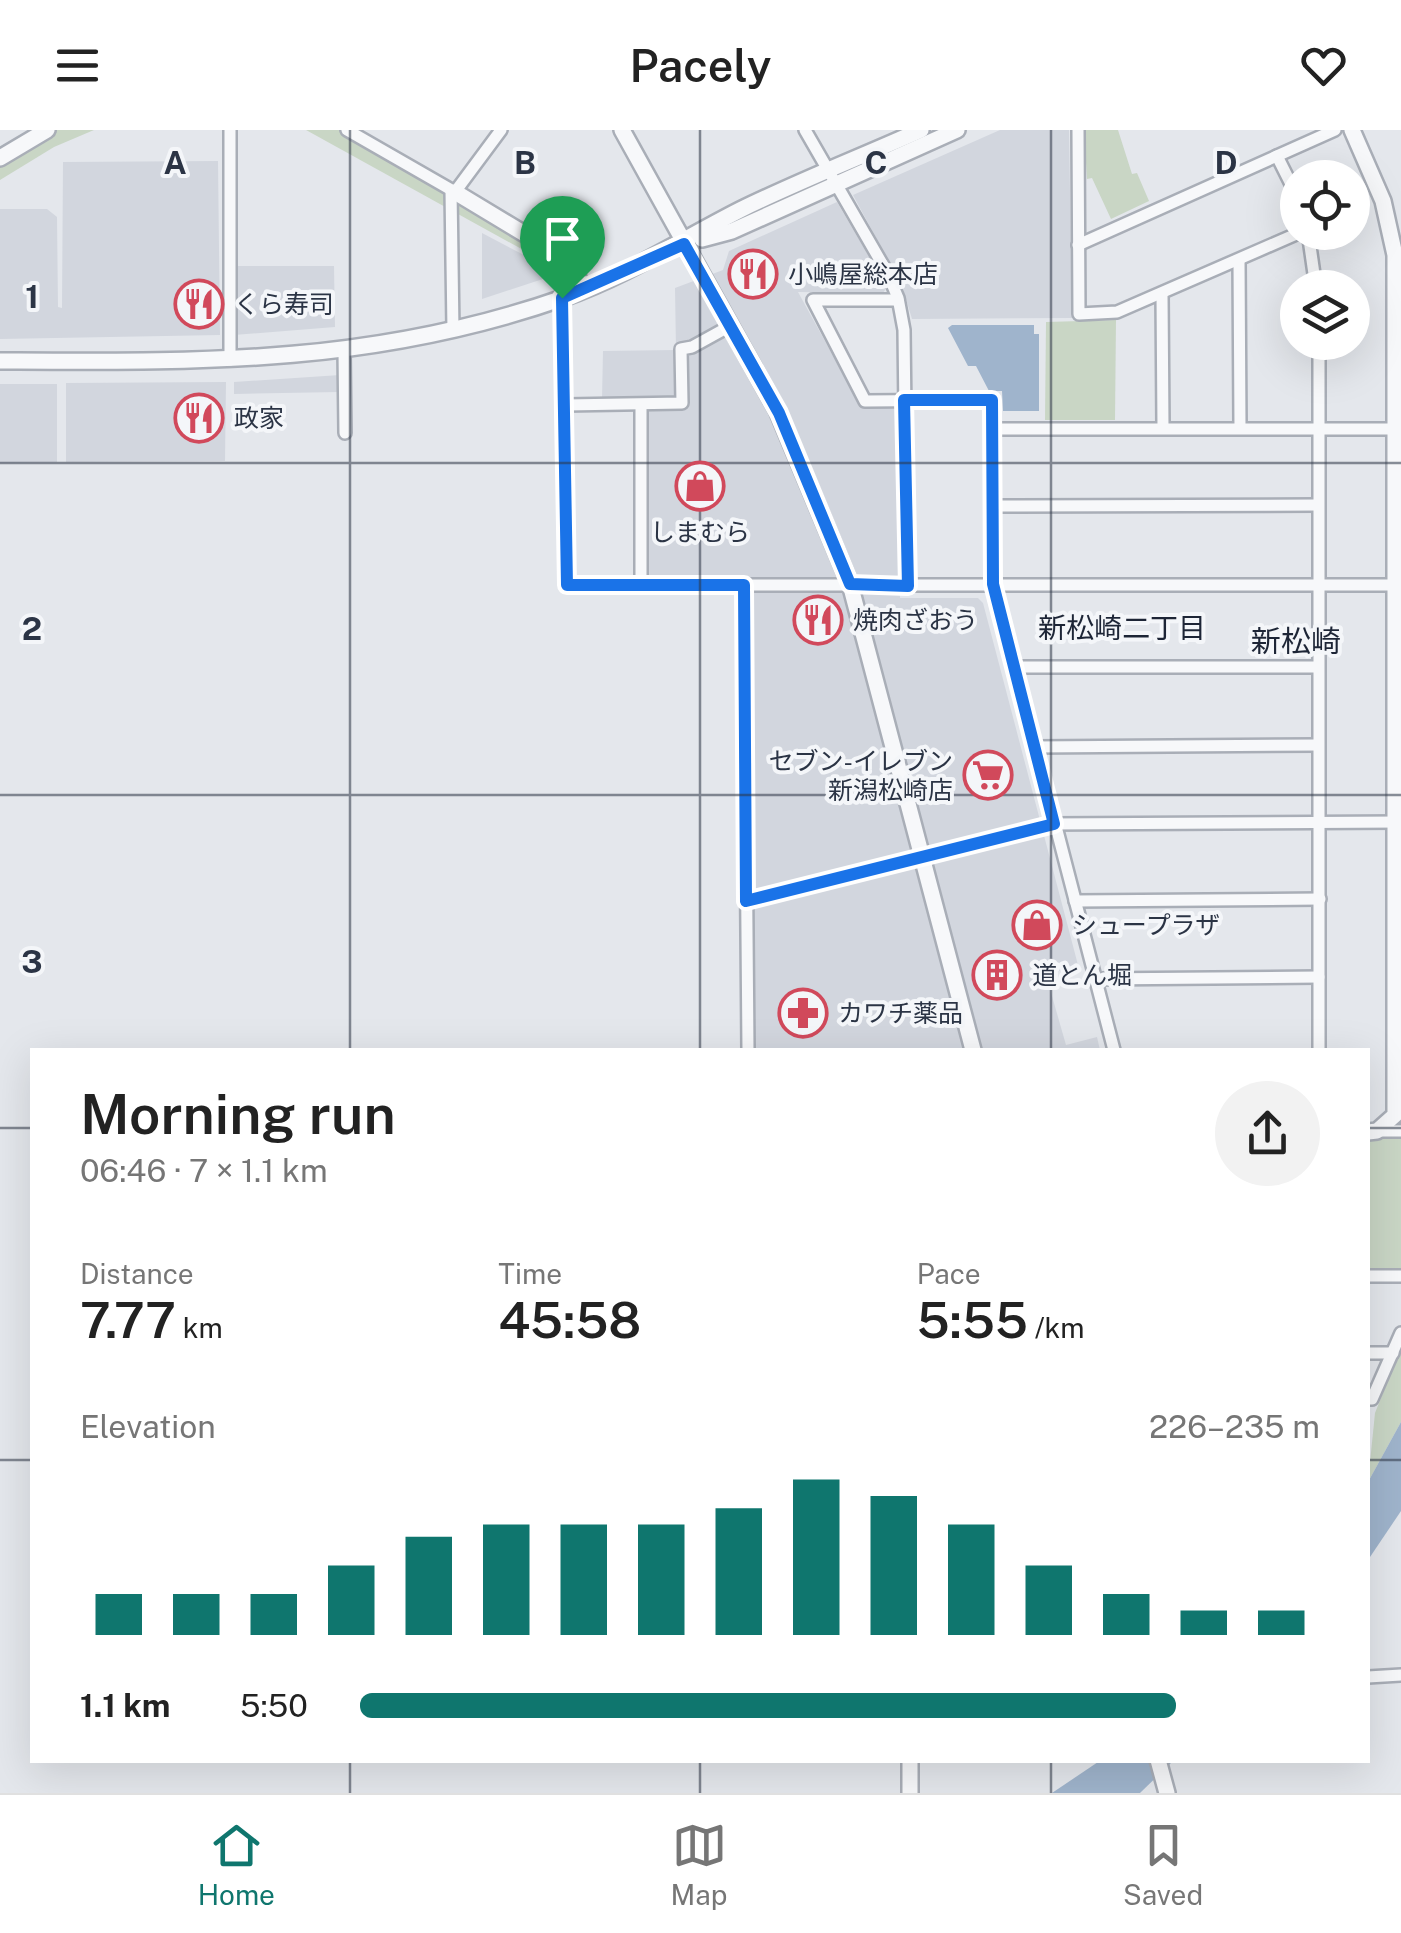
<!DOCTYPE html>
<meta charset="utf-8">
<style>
:root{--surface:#fff;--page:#f2f2f2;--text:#222;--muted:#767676;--line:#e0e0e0;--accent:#0f766e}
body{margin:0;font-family:"Public Sans","Noto Sans JP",sans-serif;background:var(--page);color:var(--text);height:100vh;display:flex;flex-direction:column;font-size:38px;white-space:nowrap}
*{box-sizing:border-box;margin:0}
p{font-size:32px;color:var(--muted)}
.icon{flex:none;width:55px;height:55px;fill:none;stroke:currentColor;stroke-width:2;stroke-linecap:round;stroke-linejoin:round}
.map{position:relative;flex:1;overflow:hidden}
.details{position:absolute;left:30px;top:918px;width:1340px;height:715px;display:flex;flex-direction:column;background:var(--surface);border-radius:0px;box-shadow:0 10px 40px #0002}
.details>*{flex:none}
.tools{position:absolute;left:1280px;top:30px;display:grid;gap:20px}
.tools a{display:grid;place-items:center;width:90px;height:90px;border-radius:50%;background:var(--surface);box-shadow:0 10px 40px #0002;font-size:50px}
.pin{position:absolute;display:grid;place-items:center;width:85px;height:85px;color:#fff;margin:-102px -42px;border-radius:50% 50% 50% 0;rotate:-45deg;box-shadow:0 0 10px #0007}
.pin .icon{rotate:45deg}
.round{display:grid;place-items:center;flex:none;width:105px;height:105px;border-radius:52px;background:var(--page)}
.head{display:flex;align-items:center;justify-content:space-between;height:170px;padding:0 50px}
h1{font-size:55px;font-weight:600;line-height:75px}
.metrics{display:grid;grid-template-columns:repeat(3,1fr);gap:15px;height:170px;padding:10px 50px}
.metrics div{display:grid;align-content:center}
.metrics b{font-size:50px;font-weight:600}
.metrics small{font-size:28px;font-weight:400}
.metrics p{font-size:28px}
.chart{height:280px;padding:20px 50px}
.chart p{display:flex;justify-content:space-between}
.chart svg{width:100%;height:180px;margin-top:10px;stroke:var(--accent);stroke-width:6}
ul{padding:0 50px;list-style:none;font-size:32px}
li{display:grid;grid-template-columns:160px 120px 1fr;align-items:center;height:75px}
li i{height:25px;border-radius:12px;background:var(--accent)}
header{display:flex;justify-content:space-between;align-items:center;height:130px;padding:0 50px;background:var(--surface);font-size:45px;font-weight:600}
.menu{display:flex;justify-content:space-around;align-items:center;height:140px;border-top:2px solid var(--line);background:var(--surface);font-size:28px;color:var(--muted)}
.menu a{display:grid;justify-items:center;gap:5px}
.menu .on{color:var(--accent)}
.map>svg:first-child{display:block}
</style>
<header><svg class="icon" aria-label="menu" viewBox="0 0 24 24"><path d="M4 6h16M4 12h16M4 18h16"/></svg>Pacely<svg class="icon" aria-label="heart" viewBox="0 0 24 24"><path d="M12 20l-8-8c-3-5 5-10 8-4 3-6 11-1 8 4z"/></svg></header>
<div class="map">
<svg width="1401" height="1663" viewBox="0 0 1401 1663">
<rect width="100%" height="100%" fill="#e4e7ec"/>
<g fill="#d2d6de">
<polygon points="1000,0 1069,0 1072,188 912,189 902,156 853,65"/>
<polygon points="218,31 220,205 0,209 0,79 47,79 57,87 58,177 62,178 63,32"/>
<polygon points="837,72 887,157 883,163 798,162 860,275 896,279 900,468 978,468 983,473 1078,835 1046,845 1066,915 1097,907 1100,920 754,920 748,450 649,447 647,270 602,269 603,221 676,220 675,158 723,140 729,121"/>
<polygon points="482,103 522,124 561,143 482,169"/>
<polygon points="234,136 334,136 335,197 234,205"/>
<polygon points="340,245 339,262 234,264 234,252"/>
<polygon points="226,252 225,331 66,332 66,253"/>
<polygon points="0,254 57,254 57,332 0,333"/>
</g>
<g fill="#c9d6c5">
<polygon points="52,0 94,0 54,17 0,50 0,32"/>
<polygon points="306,0 340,0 565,128 570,140 565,143"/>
<polygon points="1084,0 1118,0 1132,44 1137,43 1149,71 1111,89 1092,48 1087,49"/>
<polygon points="1116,190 1115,290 1045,290 1046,192"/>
<polygon points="1401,1007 1401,1139 1368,1139 1368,1008"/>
<polygon points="1401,1218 1401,1292 1368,1352 1375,1283"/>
</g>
<g fill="#9fb4cc">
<polygon points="952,195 1034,195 1034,204 1039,204 1039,281 1003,281 1002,261 989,261 976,236 968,236 948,198"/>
<polygon points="1401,1292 1401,1381 1368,1430 1368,1352"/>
<polygon points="1101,1630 1174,1630 1140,1663 1052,1663"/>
</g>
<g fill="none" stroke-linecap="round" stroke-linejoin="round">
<g stroke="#a9aeb7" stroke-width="16">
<g id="minor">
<polyline points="230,0 230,230"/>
<polyline points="347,0 455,62 501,0"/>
<polyline points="805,0 888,144 898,168 904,200 907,456"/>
<polyline points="1078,0 1079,184 1117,182 1301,102"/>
<polyline points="1277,26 1298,68"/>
<polyline points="451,60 453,201"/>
<polyline points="1308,102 1316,158"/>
<polyline points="1078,115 1335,0"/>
<polyline points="1239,130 1240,298"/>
<polyline points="1162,164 1163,298"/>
<polyline points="562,168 567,455 1400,455"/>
<polyline points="898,170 813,170 865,271 992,270 993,299"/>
<polyline points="1319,212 1319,920"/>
<polyline points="344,221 345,303"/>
<polyline points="566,275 682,273 681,219 692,217 730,196"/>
<polyline points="641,275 641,455"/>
<polyline points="993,376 1317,375"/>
<polyline points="744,455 748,920"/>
<polyline points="1013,537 1318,537"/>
<polyline points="1034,617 1318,615"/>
<polyline points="746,771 1049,694 1401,692"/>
<polyline points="1075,771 1320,769"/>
<polyline points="1095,849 1319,847"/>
<polyline points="1114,920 993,454 993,299 1401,299"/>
<polyline points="1377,1001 1401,1001"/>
<polyline points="1368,1146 1401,1146"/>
<polyline points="1368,1223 1393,1223"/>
<polyline points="1368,1269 1372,1269 1401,1203"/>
<polyline points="1368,1547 1401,1545"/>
</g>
</g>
<g stroke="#a9aeb7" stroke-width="20">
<g id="tertiary">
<polyline points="622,0 777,280 850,454 973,920"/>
<polyline points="1352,0 1383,71 1395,125 1395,985 1377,1001 1368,1002"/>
<polyline points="0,28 47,0"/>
<polyline points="455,62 523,103 570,123 582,160"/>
<polyline points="702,109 732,101 957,0"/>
<path d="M 0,231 C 200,232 371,235 563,168 C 626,146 681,110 740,80 C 799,51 861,27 921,0"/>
<polyline points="910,1630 910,1663"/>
<polyline points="1158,1630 1167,1663"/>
</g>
</g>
<use href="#minor" stroke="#f7f8fa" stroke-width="11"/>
<use href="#tertiary" stroke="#f7f8fa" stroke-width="15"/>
</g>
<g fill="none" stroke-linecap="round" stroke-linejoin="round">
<g stroke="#fff" stroke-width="20">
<polygon id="route" points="684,114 779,283 850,454 908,456 904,270 992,270 993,454 1054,694 746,771 744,455 567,455 562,168"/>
</g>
<use href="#route" stroke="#1a73e8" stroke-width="12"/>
</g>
<path fill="none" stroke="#2b3445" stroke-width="2.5" stroke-opacity="0.55" d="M 350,0 L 350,920M 700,0 L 700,920M 1051,0 L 1051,920M 0,333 L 1401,333M 0,665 L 1401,665M 0,998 L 32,998M 1368,998 L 1401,998M 0,1330 L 32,1330M 1368,1330 L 1401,1330M 350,1630 L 350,1663M 700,1630 L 700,1663M 1051,1630 L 1051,1663"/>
<defs>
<g id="restaurant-ring" transform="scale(2.5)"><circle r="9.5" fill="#f4f6f9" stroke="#d1495b" stroke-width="1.5"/><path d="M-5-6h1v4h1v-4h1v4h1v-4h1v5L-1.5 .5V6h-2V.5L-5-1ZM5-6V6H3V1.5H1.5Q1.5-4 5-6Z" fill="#d1495b"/></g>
<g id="shop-ring" transform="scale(2.5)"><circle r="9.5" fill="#f4f6f9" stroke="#d1495b" stroke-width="1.5"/><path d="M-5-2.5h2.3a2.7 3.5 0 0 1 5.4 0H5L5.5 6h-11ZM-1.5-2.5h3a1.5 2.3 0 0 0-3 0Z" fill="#d1495b"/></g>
<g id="supermarket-ring" transform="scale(2.5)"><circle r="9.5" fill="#f4f6f9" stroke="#d1495b" stroke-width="1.5"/><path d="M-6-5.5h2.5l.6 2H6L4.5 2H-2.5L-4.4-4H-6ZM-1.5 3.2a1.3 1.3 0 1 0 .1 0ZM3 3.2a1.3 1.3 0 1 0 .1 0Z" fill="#d1495b"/></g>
<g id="building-ring" transform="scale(2.5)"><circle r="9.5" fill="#f4f6f9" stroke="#d1495b" stroke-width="1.5"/><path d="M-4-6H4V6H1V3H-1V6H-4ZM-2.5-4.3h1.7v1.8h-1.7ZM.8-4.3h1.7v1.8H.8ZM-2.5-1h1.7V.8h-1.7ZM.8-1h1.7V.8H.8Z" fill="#d1495b"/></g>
<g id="pharmacy-ring" transform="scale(2.5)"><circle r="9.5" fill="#f4f6f9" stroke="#d1495b" stroke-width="1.5"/><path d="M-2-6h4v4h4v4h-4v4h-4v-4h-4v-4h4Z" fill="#d1495b"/></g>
</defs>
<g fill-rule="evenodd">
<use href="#restaurant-ring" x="753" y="144"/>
<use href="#restaurant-ring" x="199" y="174"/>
<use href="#restaurant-ring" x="199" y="288"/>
<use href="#shop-ring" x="700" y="356"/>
<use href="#restaurant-ring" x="818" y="490"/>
<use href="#supermarket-ring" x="988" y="645"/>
<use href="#shop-ring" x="1037" y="795"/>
<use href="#building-ring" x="997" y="845"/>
<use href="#pharmacy-ring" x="803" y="883"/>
</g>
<g text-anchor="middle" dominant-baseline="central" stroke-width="8" stroke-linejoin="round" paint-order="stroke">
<g font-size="25" fill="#2b3445" stroke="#f4f6f9" text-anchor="start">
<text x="788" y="144">小嶋屋総本店</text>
<text x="234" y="174">くら寿司</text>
<text x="234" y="288">政家</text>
<text x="700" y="402" text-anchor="middle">しまむら</text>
<text x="853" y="490">焼肉ざおう</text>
<text x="953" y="631" text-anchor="end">セブン-イレブン<tspan x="953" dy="29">新潟松崎店</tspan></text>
<text x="1072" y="795">シュープラザ</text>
<text x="1032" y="845">道とん堀</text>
<text x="838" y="883">カワチ薬品</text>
</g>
<g font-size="28" fill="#1d2536" stroke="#f4f6f9">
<text x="1122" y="497">新松崎二丁目</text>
</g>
<g font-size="30" fill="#1d2536" stroke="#f4f6f9">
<text x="1296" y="511">新松崎</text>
</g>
</g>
<g font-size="32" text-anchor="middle" font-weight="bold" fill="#2b3445" stroke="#f4f6f9" stroke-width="8" stroke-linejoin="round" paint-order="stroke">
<text x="175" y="44">A</text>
<text x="525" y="44">B</text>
<text x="876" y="44">C</text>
<text x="1226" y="44">D</text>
<text x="32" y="178">1</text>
<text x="32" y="510">2</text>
<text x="32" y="843">3</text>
</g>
</svg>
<div class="tools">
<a><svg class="icon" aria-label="locate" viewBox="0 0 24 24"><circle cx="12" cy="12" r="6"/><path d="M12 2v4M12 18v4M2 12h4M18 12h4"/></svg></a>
<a><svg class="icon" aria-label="layers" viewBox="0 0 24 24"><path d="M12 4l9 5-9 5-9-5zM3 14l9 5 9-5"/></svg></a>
</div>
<div class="pin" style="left:562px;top:168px;background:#1e9e55"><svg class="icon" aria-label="arrive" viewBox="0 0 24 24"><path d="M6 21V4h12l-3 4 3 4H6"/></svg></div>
<section class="details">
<div class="head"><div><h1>Morning run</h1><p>06:46 · 7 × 1.1 km</p></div><a class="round"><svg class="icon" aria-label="share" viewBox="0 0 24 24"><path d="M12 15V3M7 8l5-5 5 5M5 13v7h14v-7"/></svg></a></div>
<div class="metrics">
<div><p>Distance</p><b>7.77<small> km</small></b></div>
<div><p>Time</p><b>45:58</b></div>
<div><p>Pace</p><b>5:55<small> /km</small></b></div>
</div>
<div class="chart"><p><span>Elevation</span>226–235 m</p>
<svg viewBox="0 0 160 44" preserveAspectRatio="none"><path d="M5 44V34M15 44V34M25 44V34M35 44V27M45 44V20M55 44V17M65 44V17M75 44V17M85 44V13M95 44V6M105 44V10M115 44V17M125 44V27M135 44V34M145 44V38M155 44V38"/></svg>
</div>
<ul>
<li><b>1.1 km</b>5:50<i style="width:85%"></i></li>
</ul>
</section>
</div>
<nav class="menu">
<a class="on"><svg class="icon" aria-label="home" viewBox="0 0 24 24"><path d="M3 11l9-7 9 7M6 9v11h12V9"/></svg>Home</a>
<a><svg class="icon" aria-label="map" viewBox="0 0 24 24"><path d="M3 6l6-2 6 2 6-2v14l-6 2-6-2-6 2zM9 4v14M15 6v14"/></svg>Map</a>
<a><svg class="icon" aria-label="saved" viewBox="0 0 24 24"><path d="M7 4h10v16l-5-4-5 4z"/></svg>Saved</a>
</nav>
